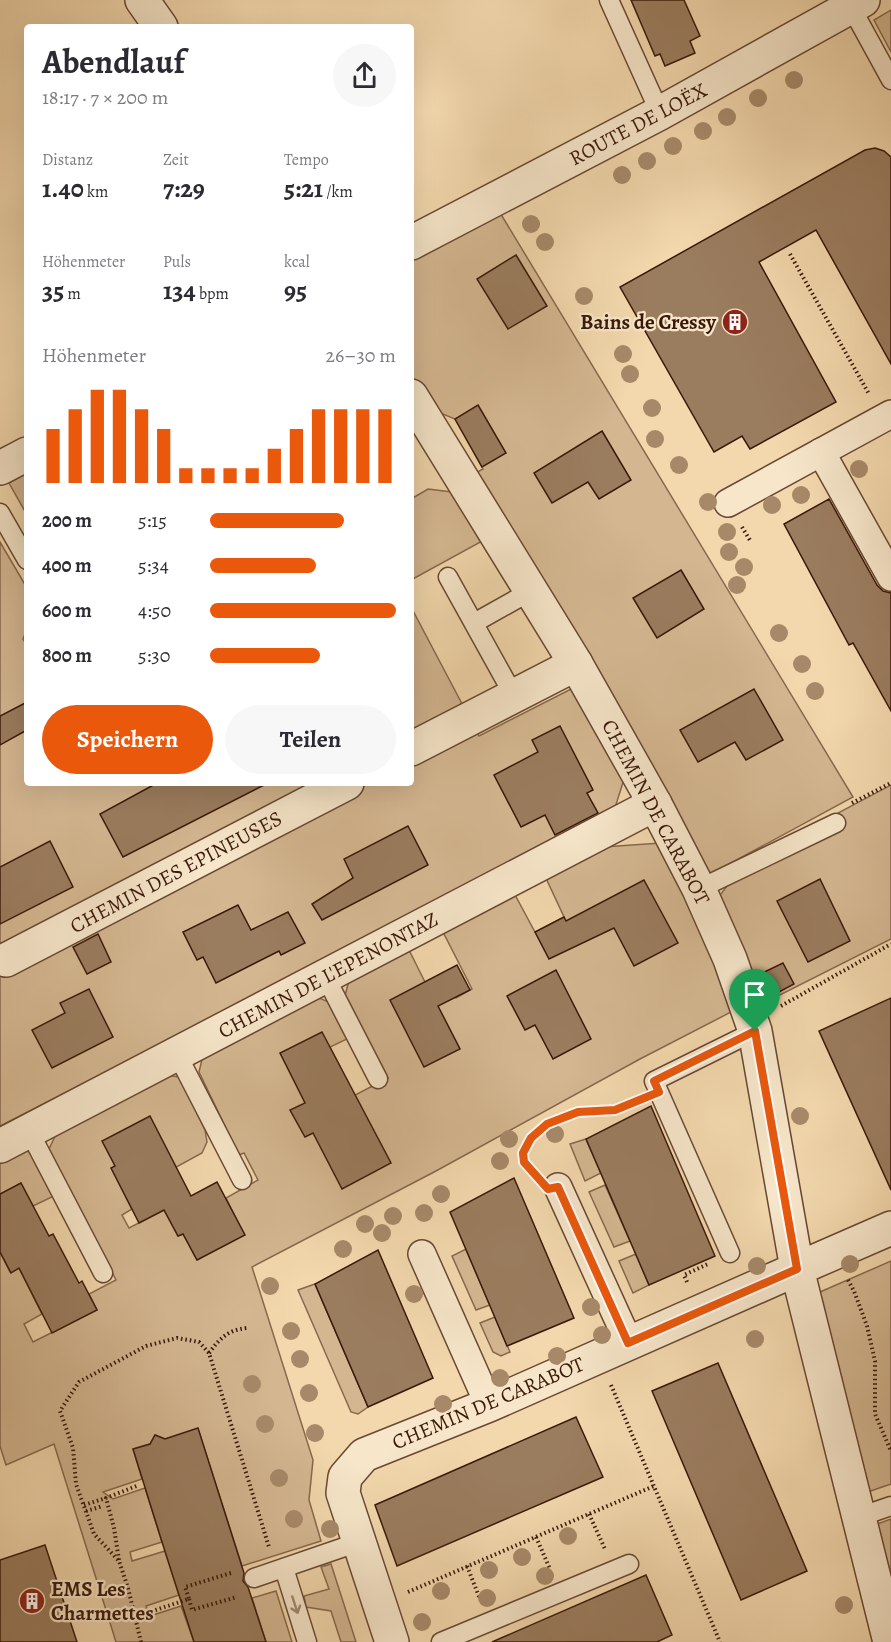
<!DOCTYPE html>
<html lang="de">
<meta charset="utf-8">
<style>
:root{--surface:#fff;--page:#f7f7f7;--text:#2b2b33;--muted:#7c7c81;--accent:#ea580c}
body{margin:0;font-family:Alegreya,serif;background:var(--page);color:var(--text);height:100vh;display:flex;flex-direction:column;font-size:22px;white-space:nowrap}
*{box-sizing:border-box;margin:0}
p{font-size:20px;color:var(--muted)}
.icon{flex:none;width:33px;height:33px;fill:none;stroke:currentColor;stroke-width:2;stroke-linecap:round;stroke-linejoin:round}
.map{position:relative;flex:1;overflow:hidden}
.panel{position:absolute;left:24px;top:24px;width:390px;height:762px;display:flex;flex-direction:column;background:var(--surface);border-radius:6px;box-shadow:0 6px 24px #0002}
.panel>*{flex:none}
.pin{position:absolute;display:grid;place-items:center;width:51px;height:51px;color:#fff;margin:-62px -26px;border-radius:50% 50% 50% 0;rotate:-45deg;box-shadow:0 0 6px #0007}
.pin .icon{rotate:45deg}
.round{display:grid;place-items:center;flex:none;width:63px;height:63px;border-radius:32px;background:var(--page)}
.summary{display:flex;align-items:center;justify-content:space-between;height:102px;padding:0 18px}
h1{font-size:33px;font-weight:700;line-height:45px}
.figures{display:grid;grid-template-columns:repeat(3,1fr);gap:9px;height:102px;padding:6px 18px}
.figures div{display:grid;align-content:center}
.figures b{font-size:26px;font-weight:700}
.figures small{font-size:16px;font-weight:400}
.figures p{font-size:16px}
.chart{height:168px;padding:12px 18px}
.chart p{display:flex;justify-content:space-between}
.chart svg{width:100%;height:108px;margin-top:6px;stroke:var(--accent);stroke-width:6}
.primary-button{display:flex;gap:12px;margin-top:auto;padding:12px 18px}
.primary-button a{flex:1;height:69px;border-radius:36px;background:var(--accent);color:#fff;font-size:24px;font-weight:700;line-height:69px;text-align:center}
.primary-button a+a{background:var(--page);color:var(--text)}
ul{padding:0 18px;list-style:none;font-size:20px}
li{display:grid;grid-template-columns:96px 72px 1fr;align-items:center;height:45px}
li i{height:15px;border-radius:8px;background:var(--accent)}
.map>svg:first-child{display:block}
</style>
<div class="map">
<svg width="891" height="1642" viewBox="0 0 891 1642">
<rect width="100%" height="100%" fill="#f3d8ad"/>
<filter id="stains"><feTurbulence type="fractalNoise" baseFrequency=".00333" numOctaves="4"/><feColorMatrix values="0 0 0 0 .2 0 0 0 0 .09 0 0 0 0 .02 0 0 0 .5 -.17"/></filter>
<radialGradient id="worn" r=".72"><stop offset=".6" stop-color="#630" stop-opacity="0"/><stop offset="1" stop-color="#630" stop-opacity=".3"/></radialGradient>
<g fill="#d4b791" stroke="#87684d" stroke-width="1.5">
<polygon points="891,10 891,52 874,20"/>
<polygon points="499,211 853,797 707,876 474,474 483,469 455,419 433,410 411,375 411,257"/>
<polygon points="27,473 27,515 9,483"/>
<polygon points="428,489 460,493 486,539 411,580 411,499"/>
<polygon points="0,542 27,588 27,629 23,639 27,646 27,783 411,783 411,607 479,736 575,687 625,776 614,811 0,1126"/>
<polygon points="891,785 891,939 766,1002 717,899 731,881 842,829 836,814"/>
<polygon points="661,843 687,890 733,1011 640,1059 436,1171 252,1267 313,1460 309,1500 321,1541 242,1566 198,1429 165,1439 155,1435 150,1444 133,1449 142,1479 103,1492 113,1499 145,1488 162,1542 130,1552 132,1561 165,1551 179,1595 146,1606 150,1616 181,1606 194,1642 116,1642 54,1444 6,1465 0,1446 0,1252 10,1272 19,1268 42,1314 24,1324 33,1342 97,1310 89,1294 116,1280 49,1149 57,1132 164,1075 180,1077 205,1130 207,1142 202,1153 125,1195 132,1209 122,1215 129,1228 164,1210 178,1236 183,1234 197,1260 244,1235 226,1198 258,1180 244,1153 239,1155 199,1072 203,1055 317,997 331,1003 349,1038 330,1047 348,1082 338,1104 388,1078 345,996 349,980 409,950 425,982 456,998 472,989 442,930 514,893 535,932 564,917 545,876 603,847"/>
<polygon points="586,1139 601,1173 585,1181 570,1144"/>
<polygon points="18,1149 34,1153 54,1196 33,1206 21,1183 0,1194 0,1159"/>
<polygon points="605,1185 630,1241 614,1247 589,1192"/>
<polygon points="466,1249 490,1305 476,1310 452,1256"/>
<polygon points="636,1254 649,1285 633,1293 619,1261"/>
<polygon points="891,1261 891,1484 862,1494 820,1292"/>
<polygon points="315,1284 368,1407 358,1414 351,1412 298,1290"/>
<polygon points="495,1317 510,1352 501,1356 493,1352 480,1323"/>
<polygon points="891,1519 891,1591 872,1526"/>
<polygon points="331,1564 356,1642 341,1642 331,1611 306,1607 304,1596 329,1589 321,1567"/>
<polygon points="276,1591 292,1642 266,1642 252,1598"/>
</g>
<g fill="#9a7c5e" stroke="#3a1809" stroke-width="1.5">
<polygon points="631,0 684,0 700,36 690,41 695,53 665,66 660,54 655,56"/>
<polygon points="875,148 884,151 891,157 891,364 816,230 759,262 836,402 750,449 742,436 714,452 620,287 865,150"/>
<polygon points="516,255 547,306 508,329 477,279"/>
<polygon points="478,405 506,453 482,467 455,419"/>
<polygon points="602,431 631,480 599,499 588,482 552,503 534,473"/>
<polygon points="829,499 877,585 883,591 891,593 891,711 853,643 849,645 784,524"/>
<polygon points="681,570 704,609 657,638 633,598"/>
<polygon points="754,689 783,740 746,760 735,742 698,762 680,730"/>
<polygon points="27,702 27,730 0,745 0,716"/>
<polygon points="560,726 593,790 587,793 598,813 555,835 545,815 521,827 494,775 538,752 532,740"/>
<polygon points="157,783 268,783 123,857 100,814"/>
<polygon points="408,826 428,865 322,920 312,904 353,878 344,859"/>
<polygon points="50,841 73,887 0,924 0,867"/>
<polygon points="820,879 850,941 808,962 777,901"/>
<polygon points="644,880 678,943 634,966 614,928 549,959 535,932 564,917 566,921"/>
<polygon points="238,905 251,930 288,912 305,943 281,955 279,951 216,983 203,957 197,960 183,932"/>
<polygon points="98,934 111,962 87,974 73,947"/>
<polygon points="783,963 794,984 766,999 756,976"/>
<polygon points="457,965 470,990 438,1006 460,1049 424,1067 390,1000"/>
<polygon points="556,970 591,1039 553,1059 535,1025 525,1030 507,996"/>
<polygon points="89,989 113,1037 52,1068 32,1030 65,1013 60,1003"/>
<polygon points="891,998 891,1190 819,1031"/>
<polygon points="322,1032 391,1163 342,1189 313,1133 305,1137 290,1110 305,1103 280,1053"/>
<polygon points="651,1106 715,1256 649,1285 586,1139"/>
<polygon points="150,1116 191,1196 217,1182 245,1235 197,1260 183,1234 178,1236 164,1210 139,1223 111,1168 115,1166 102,1141"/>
<polygon points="514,1178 574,1318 507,1346 450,1212"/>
<polygon points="21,1183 49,1236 53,1234 79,1283 82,1281 97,1310 52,1333 19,1268 11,1273 0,1252 0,1194"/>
<polygon points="378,1250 433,1378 368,1407 315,1284"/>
<polygon points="718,1363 807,1571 741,1600 652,1391"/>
<polygon points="576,1417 603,1477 397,1566 375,1505"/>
<polygon points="198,1428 244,1573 243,1581 248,1587 266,1642 194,1642 162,1542 133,1449 150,1444 155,1435 165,1439"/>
<polygon points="45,1545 77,1642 0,1642 0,1560"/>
<polygon points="646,1575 672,1635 657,1642 492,1642"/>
</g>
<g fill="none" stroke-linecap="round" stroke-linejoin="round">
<g stroke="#684832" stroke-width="21">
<g id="service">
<polyline points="609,0 660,113"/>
<polyline points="851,7 891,80"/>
<polyline points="0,513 27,560"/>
<polyline points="448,577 514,696"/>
<polyline points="474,623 531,591"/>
<polyline points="699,889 836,823"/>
<polyline points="325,976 378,1079"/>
<polyline points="177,1054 242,1180"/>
<polyline points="29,1131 103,1273"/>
<polyline points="730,1253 654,1081 755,1031"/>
<polyline points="859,1517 891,1506"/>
<polyline points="284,1568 307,1642"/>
<polyline points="254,1578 359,1542"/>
<polyline points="441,1642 629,1564"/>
</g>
</g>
<g stroke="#684832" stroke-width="30">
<g id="pedestrian">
<polyline points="821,452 891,577"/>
<polyline points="728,503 891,414"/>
<polyline points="558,1187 629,1343"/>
<polyline points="422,1254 489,1405"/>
</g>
</g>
<g stroke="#684832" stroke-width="36">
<g id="minor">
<polyline points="0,468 27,454"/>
<polyline points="411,749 576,664"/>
<polyline points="6,960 347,783"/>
<polyline points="0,1146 655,804"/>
<polyline points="392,1642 343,1493 345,1477 364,1455 489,1405 797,1269 755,1031 730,959 699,889 655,804 576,664 411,396"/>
<polyline points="890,1642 797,1269 891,1228"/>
</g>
</g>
<g stroke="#684832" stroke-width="36">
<g id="tertiary">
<polyline points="142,0 161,27"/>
<polyline points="411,243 660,113 863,0"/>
</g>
</g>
<g stroke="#3a1809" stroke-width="4" stroke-dasharray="1.5 3" stroke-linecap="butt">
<polyline points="790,254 869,394"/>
<polyline points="742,527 751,542"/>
<polyline points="852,803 891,783"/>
<polyline points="781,1006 891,944"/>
<polyline points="534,1173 524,1163 523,1153 531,1138 547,1124 578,1112 615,1110 636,1101"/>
<polyline points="848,1280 854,1291 867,1326 875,1361 875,1414 891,1451"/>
<polyline points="687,1282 684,1275 708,1264"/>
<path d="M 209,1353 C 220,1338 228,1330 247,1328"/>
<polyline points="611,1385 720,1642"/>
<polyline points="84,1505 106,1498"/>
<polyline points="86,1511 103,1506"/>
<polyline points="589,1514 605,1549"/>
<polyline points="536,1537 550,1569"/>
<polyline points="119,1560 114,1528 106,1498 139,1485"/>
<polyline points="467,1566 480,1599"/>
<polyline points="408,1592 654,1486"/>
<polyline points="189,1599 192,1610 237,1597"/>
<polyline points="134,1617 189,1599 185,1587 231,1573"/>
<polyline points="141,1642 128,1588 119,1561 94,1534 76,1484 73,1448 60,1411 79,1382 146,1346 177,1338 199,1342 209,1353 269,1547"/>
</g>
<use href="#service" stroke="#f7e6ca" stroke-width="18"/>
<use href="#pedestrian" stroke="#f7e6ca" stroke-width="27"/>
<use href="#minor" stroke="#f7e6ca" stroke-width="33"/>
<use href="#tertiary" stroke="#f7e6ca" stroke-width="33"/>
</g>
<g fill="#a78969">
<circle cx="794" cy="80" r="9"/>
<circle cx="758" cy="98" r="9"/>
<circle cx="727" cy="117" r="9"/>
<circle cx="703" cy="131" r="9"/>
<circle cx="673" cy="146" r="9"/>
<circle cx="647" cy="161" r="9"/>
<circle cx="622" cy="175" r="9"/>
<circle cx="531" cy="224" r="9"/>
<circle cx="545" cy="242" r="9"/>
<circle cx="584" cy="296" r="9"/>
<circle cx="623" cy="354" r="9"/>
<circle cx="630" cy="374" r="9"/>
<circle cx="652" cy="408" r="9"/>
<circle cx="655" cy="439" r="9"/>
<circle cx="679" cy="465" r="9"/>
<circle cx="859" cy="469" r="9"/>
<circle cx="801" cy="495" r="9"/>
<circle cx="708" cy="502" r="9"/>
<circle cx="772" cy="505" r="9"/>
<circle cx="727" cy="532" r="9"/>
<circle cx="729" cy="552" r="9"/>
<circle cx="744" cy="567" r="9"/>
<circle cx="737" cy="585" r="9"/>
<circle cx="779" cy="633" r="9"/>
<circle cx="802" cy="664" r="9"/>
<circle cx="815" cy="691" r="9"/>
<circle cx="800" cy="1116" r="9"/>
<circle cx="555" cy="1134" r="9"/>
<circle cx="509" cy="1139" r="9"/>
<circle cx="500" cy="1161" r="9"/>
<circle cx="441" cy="1194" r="9"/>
<circle cx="424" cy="1213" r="9"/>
<circle cx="393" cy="1216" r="9"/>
<circle cx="365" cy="1224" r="9"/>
<circle cx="382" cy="1233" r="9"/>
<circle cx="343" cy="1249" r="9"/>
<circle cx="850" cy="1264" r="9"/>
<circle cx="757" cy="1266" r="9"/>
<circle cx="270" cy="1286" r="9"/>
<circle cx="414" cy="1294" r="9"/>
<circle cx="591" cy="1307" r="9"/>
<circle cx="291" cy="1331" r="9"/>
<circle cx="602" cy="1335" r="9"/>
<circle cx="755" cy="1339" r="9"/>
<circle cx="557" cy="1356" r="9"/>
<circle cx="300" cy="1359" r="9"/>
<circle cx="500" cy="1378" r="9"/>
<circle cx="252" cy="1384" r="9"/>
<circle cx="309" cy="1393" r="9"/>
<circle cx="443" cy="1404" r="9"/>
<circle cx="265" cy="1424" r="9"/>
<circle cx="315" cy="1433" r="9"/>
<circle cx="279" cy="1478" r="9"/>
<circle cx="294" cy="1519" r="9"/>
<circle cx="330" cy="1529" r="9"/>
<circle cx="568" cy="1536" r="9"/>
<circle cx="522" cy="1557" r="9"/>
<circle cx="489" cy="1570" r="9"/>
<circle cx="545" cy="1576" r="9"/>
<circle cx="441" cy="1591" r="9"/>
<circle cx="487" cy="1598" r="9"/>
<circle cx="844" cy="1605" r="9"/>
<circle cx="422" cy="1622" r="9"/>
</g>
<defs><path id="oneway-shaft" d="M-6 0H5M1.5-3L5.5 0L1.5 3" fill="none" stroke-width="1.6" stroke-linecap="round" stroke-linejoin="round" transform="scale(1.5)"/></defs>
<use stroke="#a28973" href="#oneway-shaft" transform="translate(295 1605) rotate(72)"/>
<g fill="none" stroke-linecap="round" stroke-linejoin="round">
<g stroke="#fff" stroke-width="12">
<polygon id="route" points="755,1031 797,1269 628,1343 558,1187 548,1189 524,1162 523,1153 531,1138 547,1124 578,1112 615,1110 659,1092 654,1081"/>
</g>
<use href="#route" stroke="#ea580c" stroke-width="8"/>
</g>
<defs>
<g id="building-disc" transform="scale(1.35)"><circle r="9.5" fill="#8f2418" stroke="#f7e6ca"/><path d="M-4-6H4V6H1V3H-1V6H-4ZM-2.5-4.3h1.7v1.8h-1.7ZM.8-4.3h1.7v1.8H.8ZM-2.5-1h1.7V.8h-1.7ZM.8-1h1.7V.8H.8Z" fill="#fff"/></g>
</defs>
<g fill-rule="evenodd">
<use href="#building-disc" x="735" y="322"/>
<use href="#building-disc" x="32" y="1601"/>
</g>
<g text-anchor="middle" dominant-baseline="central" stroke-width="4.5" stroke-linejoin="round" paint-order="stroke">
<g font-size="21" fill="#3a1809" stroke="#f7e6ca">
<text transform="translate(638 124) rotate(-28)">ROUTE DE LOËX</text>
<text transform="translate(656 812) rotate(62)">CHEMIN DE CARABOT</text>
<text transform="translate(176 872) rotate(-28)">CHEMIN DES EPINEUSES</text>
<text transform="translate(328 975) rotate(-28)">CHEMIN DE L'EPENONTAZ</text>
<text transform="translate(488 1403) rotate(-23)">CHEMIN DE CARABOT</text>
</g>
<g font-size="21" font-weight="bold" fill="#3a1809" stroke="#f7e6ca" text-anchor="end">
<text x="716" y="322">Bains de Cressy</text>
<text x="51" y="1589" text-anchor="start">EMS Les<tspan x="51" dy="24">Charmettes</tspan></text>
</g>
</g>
<rect width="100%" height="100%" filter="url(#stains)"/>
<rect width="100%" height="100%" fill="url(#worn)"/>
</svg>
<div class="pin" style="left:755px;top:1031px;background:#1e9e55"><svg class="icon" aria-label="arrive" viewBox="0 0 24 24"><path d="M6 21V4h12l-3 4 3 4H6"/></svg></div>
<section class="panel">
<div class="summary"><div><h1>Abendlauf</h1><p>18:17 · 7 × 200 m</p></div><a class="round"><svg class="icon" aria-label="share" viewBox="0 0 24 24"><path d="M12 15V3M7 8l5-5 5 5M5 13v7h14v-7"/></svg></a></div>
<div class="figures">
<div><p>Distanz</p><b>1.40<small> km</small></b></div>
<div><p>Zeit</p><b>7:29</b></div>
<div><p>Tempo</p><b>5:21<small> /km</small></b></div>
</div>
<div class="figures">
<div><p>Höhenmeter</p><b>35<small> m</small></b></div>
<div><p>Puls</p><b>134<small> bpm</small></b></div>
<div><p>kcal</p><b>95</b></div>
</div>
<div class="chart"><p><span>Höhenmeter</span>26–30 m</p>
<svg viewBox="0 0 160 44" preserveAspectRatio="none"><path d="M5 44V22M15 44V14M25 44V6M35 44V6M45 44V14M55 44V22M65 44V38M75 44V38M85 44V38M95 44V38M105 44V30M115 44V22M125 44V14M135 44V14M145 44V14M155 44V14"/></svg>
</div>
<ul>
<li><b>200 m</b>5:15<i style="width:72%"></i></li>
<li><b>400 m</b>5:34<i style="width:57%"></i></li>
<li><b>600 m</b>4:50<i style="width:100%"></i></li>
<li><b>800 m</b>5:30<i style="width:59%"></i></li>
</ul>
<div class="primary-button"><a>Speichern</a><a>Teilen</a></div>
</section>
</div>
